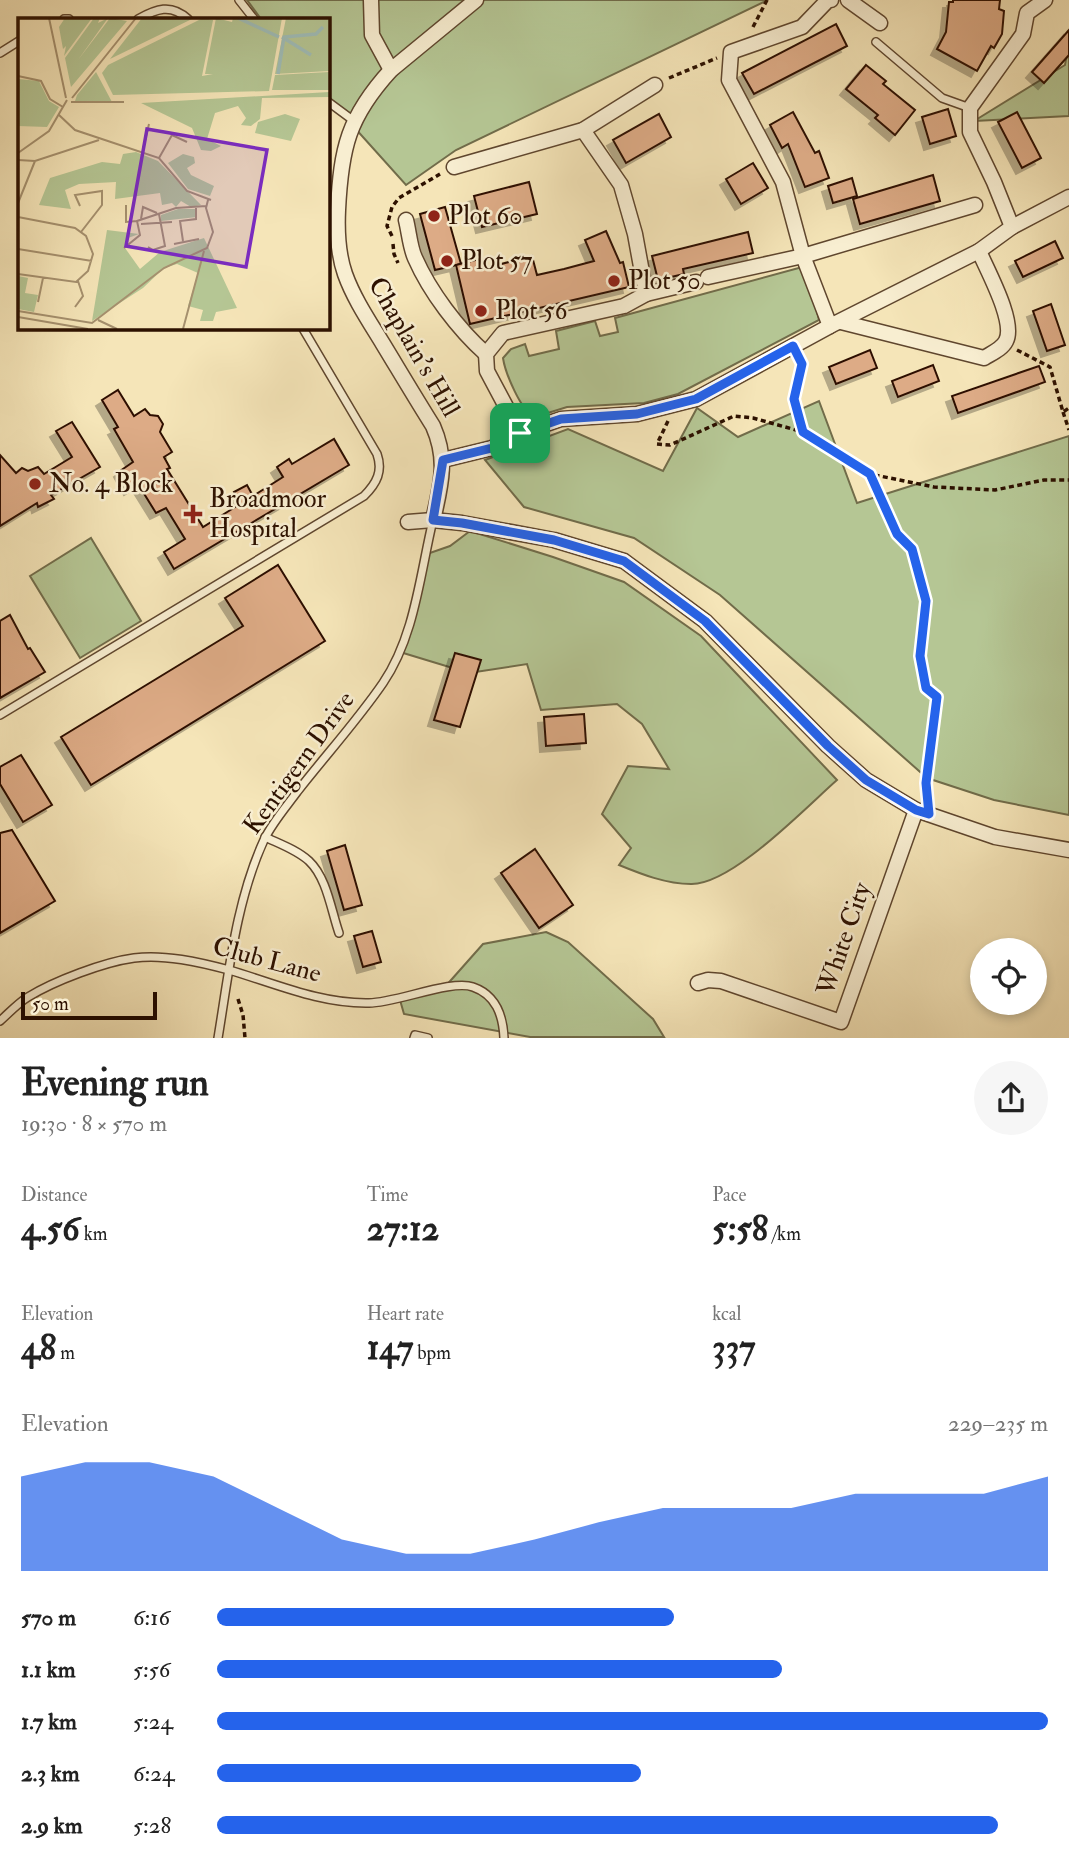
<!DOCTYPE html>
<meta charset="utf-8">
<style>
:root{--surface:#fff;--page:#f6f6f6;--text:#222;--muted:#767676;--accent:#2563eb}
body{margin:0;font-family:"IM FELL Double Pica",serif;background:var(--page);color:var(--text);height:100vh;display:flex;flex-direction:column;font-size:26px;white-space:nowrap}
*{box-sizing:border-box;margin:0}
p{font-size:23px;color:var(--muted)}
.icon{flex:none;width:38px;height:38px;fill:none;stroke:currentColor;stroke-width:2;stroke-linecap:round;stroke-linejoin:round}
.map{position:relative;height:1038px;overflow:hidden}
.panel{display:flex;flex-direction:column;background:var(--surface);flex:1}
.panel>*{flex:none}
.buttons{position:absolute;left:970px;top:938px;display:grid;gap:14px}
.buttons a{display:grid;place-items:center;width:77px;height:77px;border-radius:50%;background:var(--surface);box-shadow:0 4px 10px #0003;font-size:35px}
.scale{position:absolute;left:21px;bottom:18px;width:136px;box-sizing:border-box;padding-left:7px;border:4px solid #2d1100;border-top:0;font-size:19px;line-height:24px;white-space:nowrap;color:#2d1100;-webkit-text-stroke:5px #f8eed1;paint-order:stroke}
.pin{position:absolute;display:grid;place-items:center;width:60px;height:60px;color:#fff;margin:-30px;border-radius:14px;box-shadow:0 4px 10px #0006}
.round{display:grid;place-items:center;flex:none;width:74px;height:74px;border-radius:37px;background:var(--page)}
.headline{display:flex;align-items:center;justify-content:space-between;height:119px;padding:0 21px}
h1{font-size:38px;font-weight:700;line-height:52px}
.stats{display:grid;grid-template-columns:repeat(3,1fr);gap:10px;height:119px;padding:7px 21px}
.stats div{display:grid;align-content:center}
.stats b{font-size:35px;font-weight:700}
.stats small{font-size:19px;font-weight:400}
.stats p{font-size:19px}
.chart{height:196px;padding:14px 21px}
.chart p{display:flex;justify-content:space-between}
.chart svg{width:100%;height:126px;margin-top:7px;fill:var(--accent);opacity:.7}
ul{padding:0 21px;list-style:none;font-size:23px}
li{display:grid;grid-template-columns:112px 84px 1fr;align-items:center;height:52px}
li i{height:18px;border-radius:9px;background:var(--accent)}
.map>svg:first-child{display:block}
</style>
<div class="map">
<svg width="1069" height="1038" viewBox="0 0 1069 1038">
<defs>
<filter id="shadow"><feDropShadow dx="-6" dy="6" stdDeviation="0" flood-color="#0004"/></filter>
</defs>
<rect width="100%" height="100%" fill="#f5e5b8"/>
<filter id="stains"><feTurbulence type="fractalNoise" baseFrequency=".00286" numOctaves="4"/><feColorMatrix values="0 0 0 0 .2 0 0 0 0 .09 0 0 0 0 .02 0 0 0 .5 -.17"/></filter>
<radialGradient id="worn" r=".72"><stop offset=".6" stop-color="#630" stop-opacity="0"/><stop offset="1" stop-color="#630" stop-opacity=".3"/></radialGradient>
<g fill="#b5c694" stroke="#716c4a" stroke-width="2">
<polygon points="247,0 768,0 456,150 406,185 327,97 327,19 261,19"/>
<polygon points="1069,43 1069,116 974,121 1065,65"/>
<path d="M 806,266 L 819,320 L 678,394 L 644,403 L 567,407 L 535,417 C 521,412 505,372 503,358 L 511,349 L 525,344 L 529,356 L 559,349 L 556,331 L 595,321 L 600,336 L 618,332 L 615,318 Z"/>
<polygon points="819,401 857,503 1069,436 1069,815 994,800 927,778 720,595 634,538 524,507 485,460 568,429 663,471 697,408 738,437"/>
<path d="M 470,531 L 553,557 L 624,582 L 701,636 L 837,780 C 806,807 732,885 691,884 C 666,884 641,874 619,865 L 631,848 L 602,814 L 628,766 L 669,769 L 642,724 L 617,704 L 541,710 L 527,664 L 469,673 L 400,652 L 424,555 L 450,546 Z"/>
<polygon points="91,538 141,621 80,658 30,576"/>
<polygon points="546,932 568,942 653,1019 664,1037 530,1037 404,1014 400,1000 444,988 483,944"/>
</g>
<g fill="#ddab86" stroke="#2d1100" stroke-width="2" filter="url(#shadow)">
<polygon points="953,0 1000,0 999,9 1004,11 1002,34 994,48 991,46 977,71 937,49 946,32 949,2 953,2"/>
<polygon points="836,24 847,46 754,94 742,73"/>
<polygon points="1069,30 1069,55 1044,83 1032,72"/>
<polygon points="866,65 886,81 883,84 915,110 895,135 875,118 878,115 846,89"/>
<polygon points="948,109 956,136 930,144 922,117"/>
<polygon points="793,112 815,153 819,151 829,178 805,187 788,144 782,148 770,125"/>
<polygon points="1017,112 1041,158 1022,168 998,122"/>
<polygon points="659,114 671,137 626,163 613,140"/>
<polygon points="753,163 768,188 741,204 726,179"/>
<polygon points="933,175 940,201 860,224 853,199"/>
<polygon points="852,178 857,196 833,203 828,186"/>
<polygon points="529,182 537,214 482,227 474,196"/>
<polygon points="445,207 461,264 435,270 420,214"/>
<polygon points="606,231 620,263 623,262 629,287 470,324 456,265 479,259 482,269 532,256 537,275 564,269 594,261 585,240"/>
<polygon points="748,232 753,253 683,269 684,274 658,280 652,256"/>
<polygon points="1055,241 1063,258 1023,277 1015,261"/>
<polygon points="1051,304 1065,345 1047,351 1033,311"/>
<polygon points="870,350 877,368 836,384 829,367"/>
<polygon points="933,365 939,381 898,397 892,381"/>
<polygon points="1039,366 1045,382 958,413 952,396"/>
<polygon points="118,390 134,416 145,409 150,415 158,416 163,424 160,432 172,452 164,457 170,468 167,469 203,527 240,504 234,492 247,485 253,496 283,477 277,467 289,459 292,464 334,439 349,465 174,569 164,552 185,539 166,508 156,513 138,484 130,489 120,471 133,462 114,429 118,427 102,400"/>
<polygon points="72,422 100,467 51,495 54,499 38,507 37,503 0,526 0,455 16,473 22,468 28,471 38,467 44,474 72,457 56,431"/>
<polygon points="278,565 325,641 91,785 61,737 243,626 225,598"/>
<polygon points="10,615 28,649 30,648 45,672 0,698 0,621"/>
<polygon points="455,653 481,660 460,727 434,720"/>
<polygon points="584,714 586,743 546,746 544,717"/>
<polygon points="21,755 52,805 23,822 0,784 0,767"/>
<polygon points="12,830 55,901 0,933 0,833"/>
<polygon points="345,845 362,905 344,910 327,851"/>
<polygon points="535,849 573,905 539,928 501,873"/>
<polygon points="372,931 381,962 363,967 354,936"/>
</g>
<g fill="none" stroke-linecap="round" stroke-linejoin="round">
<g stroke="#5f462e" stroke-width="10">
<g id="service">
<polyline points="239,0 254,19"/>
<polyline points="64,19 69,19"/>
<path d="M 138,19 C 156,9 171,3 188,19"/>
<polyline points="876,42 942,98 970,108"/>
<polyline points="0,53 19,41"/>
<polyline points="327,101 354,121"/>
<path d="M 0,715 L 364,496 C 377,483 383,471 377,454 L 302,327"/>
<path d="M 265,837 C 280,844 297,850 309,861 C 327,878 331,910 339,933"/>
<path d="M 0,1021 C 9,1013 18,1003 28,997 C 54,981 104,962 134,958 C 164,954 199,962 229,970 C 274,983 320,1004 369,1003 C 396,1003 452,979 473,987 C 496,995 503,1015 504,1038"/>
<path d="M 218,1038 C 229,972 236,901 264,840 C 272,823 286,807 297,792 C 325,756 357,721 383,683 C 415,636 420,574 433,520"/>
<polyline points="414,1038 415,1035 428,1038"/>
</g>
</g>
<g stroke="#5f462e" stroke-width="17">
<g id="minor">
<polyline points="371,0 372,35 391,70"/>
<polyline points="848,0 880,23"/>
<polyline points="454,167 583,130 655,85"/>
<path d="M 406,220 C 409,232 410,247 415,258 C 430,292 458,329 486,354"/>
<polyline points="1012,227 1069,197"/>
<polyline points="708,277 803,256 975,205"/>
<polyline points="646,294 696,282"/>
<path d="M 841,322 L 984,358 C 992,353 1002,349 1006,341 C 1016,322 987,270 979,251"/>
<polyline points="830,326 803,256 783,182 729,80 731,52 802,27 828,0 831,0"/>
<polyline points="520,433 487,371 486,354 503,333 624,306 646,294 635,234 621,185 583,130"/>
<polyline points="443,460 492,448 520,433 561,419 637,414 696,399 830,326 979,251 1012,227 994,182 970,132 970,108 1023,34 1027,13 1045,0"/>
<path d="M 433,520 C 441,485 448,460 433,426 C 416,399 400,372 383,344 C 369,321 354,299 345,274 C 338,254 337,231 338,210 C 341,148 348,117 391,70 L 476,0"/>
<polyline points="408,522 433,520 462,523 554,540 624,561 705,621 828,746 866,780 916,810 995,837 1069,850"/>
<polyline points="698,983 708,980 721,981 841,1022 916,810"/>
</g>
</g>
<g stroke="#2d1100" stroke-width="3.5" stroke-dasharray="5 3.5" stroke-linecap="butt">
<polyline points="753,27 767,0"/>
<polyline points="669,78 717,58"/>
<polyline points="392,236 387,226 392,207 399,198 440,174"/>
<polyline points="393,244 394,254 398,263"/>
<polyline points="1017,350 1050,367 1063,412 1069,408"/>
<polyline points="800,360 802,364 794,399 803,432"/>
<polyline points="1063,412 1069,430"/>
<polyline points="668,421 657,444 670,445 734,416 753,418 803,432 870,474 934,487 995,490 1044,480 1069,480"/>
<path d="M 870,474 L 897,534 L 912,549 L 926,601 L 920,656 L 926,688 L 938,697 C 932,730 924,764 927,797"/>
<polyline points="238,999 243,1015 245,1038"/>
</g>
<use href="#service" stroke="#f8eed1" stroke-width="7"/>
<use href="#minor" stroke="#f8eed1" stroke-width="14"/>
</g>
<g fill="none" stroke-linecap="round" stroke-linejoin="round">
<g stroke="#fff" stroke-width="14">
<polygon id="route" points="793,346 802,364 794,399 803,432 870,474 897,534 912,549 926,601 920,656 926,688 937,697 926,783 929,814 916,810 866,780 828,746 705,621 624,561 554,540 462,523 433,520 443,460 492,448 520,433 561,419 637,414 696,399"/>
</g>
<use href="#route" stroke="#2563eb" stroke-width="9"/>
</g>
<g fill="#8f2418" stroke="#f8eed1" stroke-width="2.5">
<circle cx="434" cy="216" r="7"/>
<circle cx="447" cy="261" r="7"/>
<circle cx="614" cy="281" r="7"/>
<circle cx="481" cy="311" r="7"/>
<circle cx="35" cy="484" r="7"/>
<path d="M189.5 503.5h7v7h7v7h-7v7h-7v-7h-7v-7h7z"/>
</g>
<g text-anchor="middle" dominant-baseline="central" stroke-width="5" stroke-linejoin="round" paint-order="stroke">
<g font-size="26" fill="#2d1100" stroke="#f8eed1" text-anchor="start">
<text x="448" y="216">Plot 60</text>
<text x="461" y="261">Plot 57</text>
<text x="628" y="281">Plot 50</text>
<text x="495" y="311">Plot 56</text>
<text x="49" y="484">No. 4 Block</text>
<text x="209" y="499">Broadmoor<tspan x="209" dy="30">Hospital</tspan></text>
</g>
<g font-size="26" fill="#2d1100" stroke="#f8eed1">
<text transform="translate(414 347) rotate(60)">Chaplain's Hill</text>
<text transform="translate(299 763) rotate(-54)">Kentigern Drive</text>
<text transform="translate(844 939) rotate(-71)">White City</text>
<text transform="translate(267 960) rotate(15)">Club Lane</text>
</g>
</g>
<g transform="translate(18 18)">
<rect width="312" height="312" fill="#f5e5b8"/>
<path d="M 47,0 L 74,0 L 46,38 L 48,28 L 45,31 L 41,9 ZM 76,0 L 82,0 L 80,5 L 90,0 L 60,42 L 92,0 L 109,3 L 53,69 L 47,40 ZM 124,0 L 176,0 L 92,41 ZM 185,0 L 195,2 L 184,58 L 195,56 L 187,56 L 198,0 L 214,4 L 215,0 L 264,0 L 251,73 L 95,77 L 84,55 L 90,47 ZM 268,0 L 311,0 L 311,53 L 257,56 ZM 78,54 L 94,84 L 57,83 L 59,77 ZM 311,54 L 311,72 L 254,72 L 257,57 ZM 0,61 L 21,63 L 31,83 L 41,89 L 29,109 L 0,108 ZM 311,74 L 311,79 L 244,80 L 242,101 L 233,108 L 223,107 L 228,100 L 220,88 L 197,95 L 189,121 L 203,128 L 193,133 L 183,132 L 174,110 L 123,85 ZM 267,96 L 282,101 L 273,123 L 237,115 L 240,104 ZM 118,134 L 140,143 L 183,187 L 173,189 L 163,183 L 158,189 L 154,185 L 144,187 L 142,175 L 97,181 L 98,164 L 61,166 L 47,172 L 53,191 L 21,187 L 32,160 L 84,144 L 102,146 L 105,136 ZM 165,136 L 176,139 L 177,145 L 169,150 L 173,157 L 196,168 L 192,178 L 170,171 L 150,145 ZM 160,191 L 177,191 L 179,199 L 143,203 L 143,197 ZM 89,212 L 121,216 L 110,220 L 107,230 L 122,251 L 142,234 L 186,220 L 219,290 L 198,294 L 195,303 L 182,303 L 185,292 L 170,288 L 180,255 L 159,246 L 146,250 L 125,270 L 74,303 ZM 0,258 L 10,260 L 7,275 L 20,277 L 16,294 L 0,291 Z" fill="#b5c694"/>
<path fill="none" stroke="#9fbdb8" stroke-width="3.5" d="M 220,0 L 261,19M 264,19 L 293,37M 260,56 L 266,19 L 298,16 L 305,9"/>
<path fill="none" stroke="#a5906e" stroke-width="2" d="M 31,0 L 48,80M 0,58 L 23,63 L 32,81 L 45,89M 54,80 L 118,0M 53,84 L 106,84M 41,97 L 57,112 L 141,140 L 169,173 L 193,182M 125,131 L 131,106M 0,135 L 31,113 L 49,82M 141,140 L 154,117 L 169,124M 0,142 L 17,143 L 81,122M 0,185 L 17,143M 108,187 L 108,204 L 119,203M 62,188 L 57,177 L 84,173 L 84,187 L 63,214M 0,199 L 57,210 L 68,218 L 75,236 L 70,253 L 58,264 L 0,256M 123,201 L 125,189 L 139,195M 123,206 L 154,204M 165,223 L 162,203 L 178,201 L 178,190M 156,226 L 181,221M 130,229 L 135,232 L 147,228 L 141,196M 106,230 L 122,217 L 119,203 L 158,190 L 188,188M 0,231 L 74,243M 20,284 L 25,260M 57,289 L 65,278 L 60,263M 0,293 L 74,305 L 146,250 L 189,230 L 195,214 L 188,190 L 190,182M 0,299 L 70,311M 80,302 L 99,311M 165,311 L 186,233"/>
<path fill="#7b2cbf" fill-opacity="0.15" stroke="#7b2cbf" stroke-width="3.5" d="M 129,111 L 249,132 L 228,249 L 108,228 Z"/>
<rect width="312" height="312" fill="none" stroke="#2d1100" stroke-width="3.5"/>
</g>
<rect width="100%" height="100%" filter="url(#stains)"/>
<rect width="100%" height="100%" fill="url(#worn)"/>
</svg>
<div class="buttons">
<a><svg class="icon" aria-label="locate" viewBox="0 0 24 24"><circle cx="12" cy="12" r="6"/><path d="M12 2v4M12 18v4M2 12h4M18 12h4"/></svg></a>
</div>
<div class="scale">50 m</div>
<div class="pin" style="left:520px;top:433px;background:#1e9e55"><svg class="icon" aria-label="arrive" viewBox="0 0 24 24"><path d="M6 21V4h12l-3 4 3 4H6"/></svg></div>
</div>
<section class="panel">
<div class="headline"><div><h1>Evening run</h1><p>19:30 · 8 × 570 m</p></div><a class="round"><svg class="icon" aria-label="share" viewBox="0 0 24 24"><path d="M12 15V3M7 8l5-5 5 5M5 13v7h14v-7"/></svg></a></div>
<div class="stats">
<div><p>Distance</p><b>4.56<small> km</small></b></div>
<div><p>Time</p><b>27:12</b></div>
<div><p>Pace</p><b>5:58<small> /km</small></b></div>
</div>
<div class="stats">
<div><p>Elevation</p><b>48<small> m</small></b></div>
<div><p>Heart rate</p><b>147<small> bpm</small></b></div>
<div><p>kcal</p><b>337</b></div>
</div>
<div class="chart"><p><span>Elevation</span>229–235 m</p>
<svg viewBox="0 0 160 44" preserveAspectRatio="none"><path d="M0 44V11L10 6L20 6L30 11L40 22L50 33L60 38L70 38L80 33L90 27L100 22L110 22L120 22L130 17L140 17L150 17L160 11V44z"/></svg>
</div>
<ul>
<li><b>570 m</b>6:16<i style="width:55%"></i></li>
<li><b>1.1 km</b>5:56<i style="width:68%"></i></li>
<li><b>1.7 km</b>5:24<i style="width:100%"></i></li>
<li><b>2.3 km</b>6:24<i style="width:51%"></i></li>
<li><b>2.9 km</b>5:28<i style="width:94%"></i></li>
</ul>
</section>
